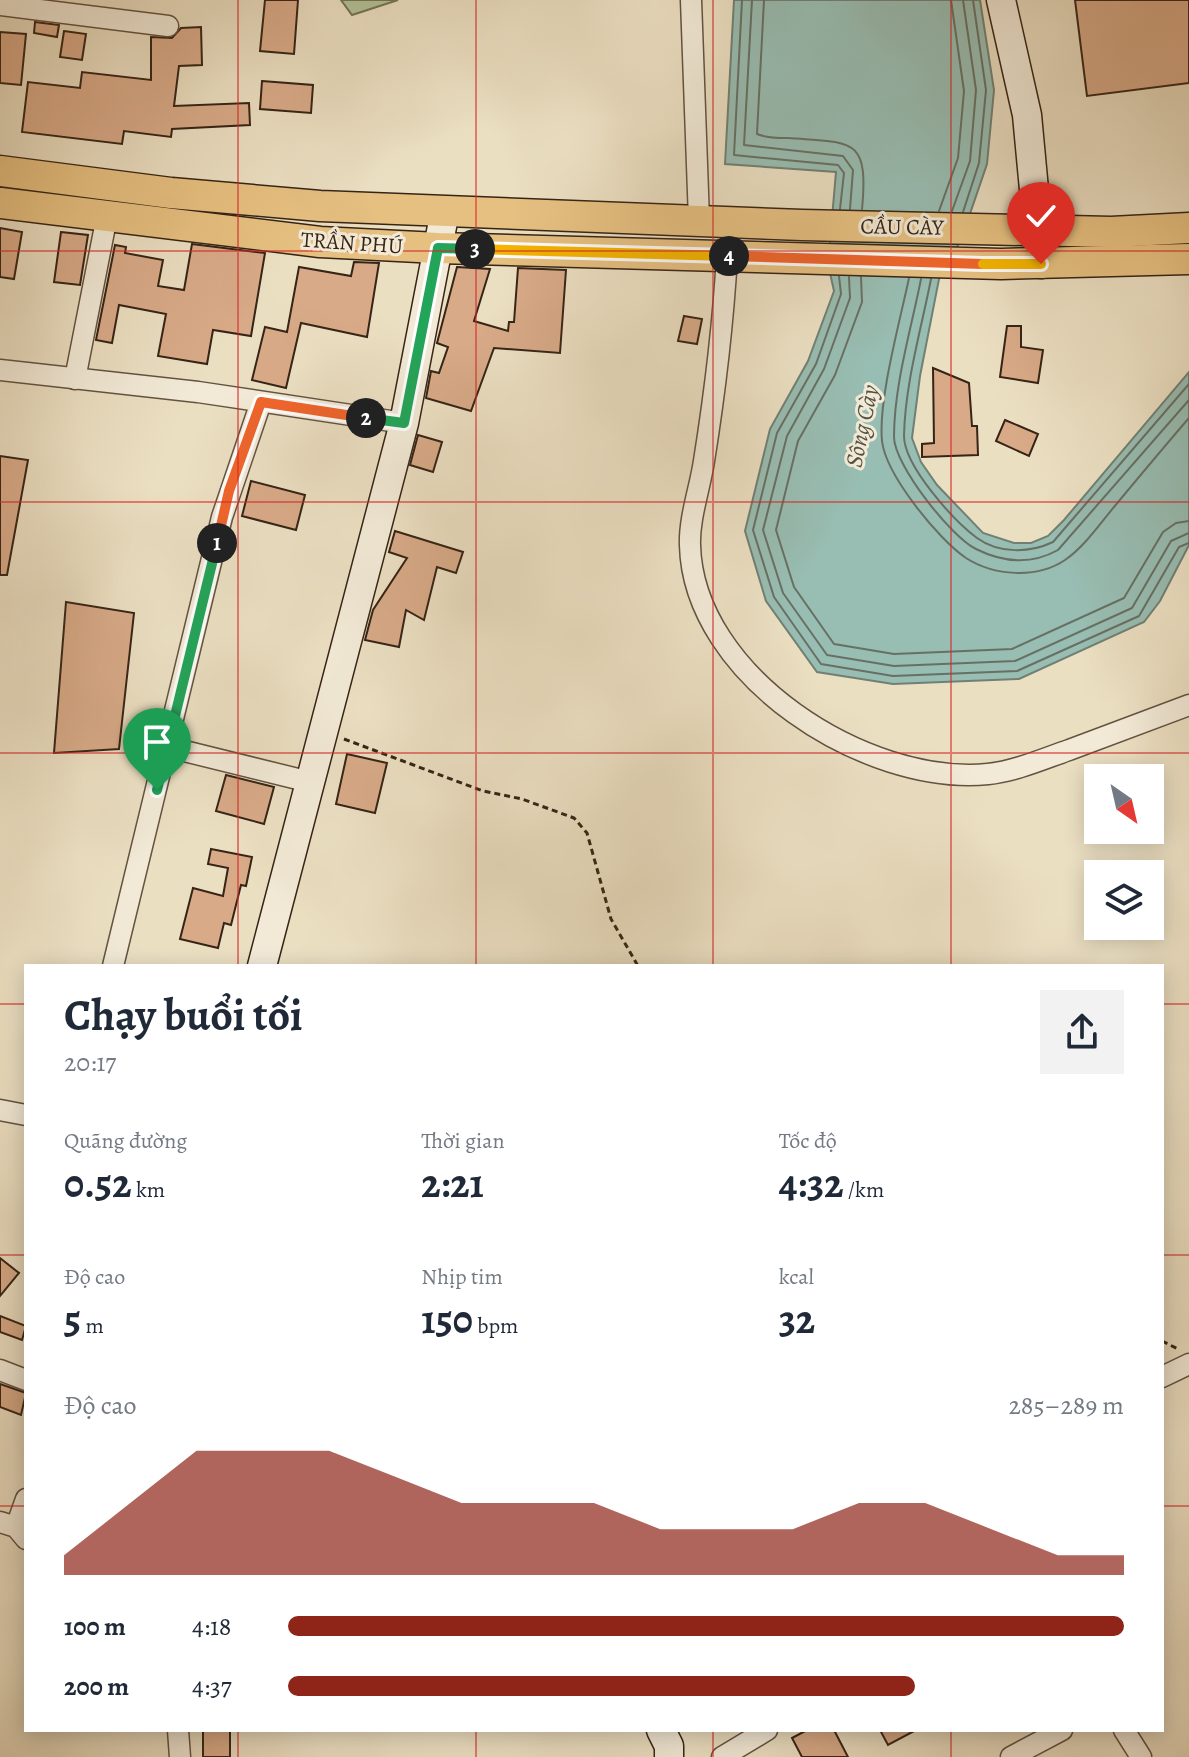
<!DOCTYPE html>
<html lang="vi">
<meta charset="utf-8">
<style>
:root{--surface:#fff;--page:#f2f2f3;--text:#1f2937;--muted:#747a83;--accent:#8f2418}
body{margin:0;font-family:Alegreya,serif;background:var(--page);color:var(--text);height:100vh;display:flex;flex-direction:column;font-size:30px;white-space:nowrap}
*{box-sizing:border-box;margin:0}
p{font-size:26px;color:var(--muted)}
.icon{flex:none;width:44px;height:44px;fill:none;stroke:currentColor;stroke-width:2;stroke-linecap:round;stroke-linejoin:round}
.map{position:relative;flex:1;overflow:hidden}
.sheet{position:absolute;left:24px;top:964px;width:1140px;height:768px;display:flex;flex-direction:column;background:var(--surface);border-radius:0px;box-shadow:0 4px 20px #0003}
.sheet>*{flex:none}
.needle{width:52px;rotate:146deg}
.fabs{position:absolute;left:1084px;top:764px;display:grid;gap:16px}
.fabs a{display:grid;place-items:center;width:80px;height:80px;border-radius:0px;background:var(--surface);box-shadow:0 4px 20px #0003;font-size:40px}
.pin{position:absolute;display:grid;place-items:center;width:68px;height:68px;color:#fff;margin:-82px -34px;border-radius:50% 50% 50% 0;rotate:-45deg;box-shadow:0 0 8px #0007}
.pin .icon{rotate:45deg}
.km{position:absolute;width:40px;height:40px;margin:-20px;border-radius:50%;background:#222;color:#fff;font-size:22px;line-height:40px;text-align:center}
.round{display:grid;place-items:center;flex:none;width:84px;height:84px;border-radius:0px;background:var(--page)}
.headline{display:flex;align-items:center;justify-content:space-between;height:136px;padding:0 40px}
h1{font-size:44px;font-weight:700;line-height:60px}
.figures{display:grid;grid-template-columns:repeat(3,1fr);gap:12px;height:136px;padding:8px 40px}
.figures div{display:grid;align-content:center}
.figures b{font-size:40px;font-weight:700}
.figures small{font-size:22px;font-weight:400}
.figures p{font-size:22px}
.chart{height:224px;padding:16px 40px}
.chart p{display:flex;justify-content:space-between}
.chart svg{width:100%;height:144px;margin-top:8px;fill:var(--accent);opacity:.7}
ul{padding:0 40px;list-style:none;font-size:26px}
li{display:grid;grid-template-columns:128px 96px 1fr;align-items:center;height:60px}
li i{height:20px;border-radius:10px;background:var(--accent)}
.map>svg:first-child{display:block}
</style>
<div class="map">
<svg width="1189" height="1757" viewBox="0 0 1189 1757">
<rect width="100%" height="100%" fill="#ebdfc2"/>
<filter id="stains"><feTurbulence type="fractalNoise" baseFrequency=".0025" numOctaves="4"/><feColorMatrix values="0 0 0 0 .2 0 0 0 0 .09 0 0 0 0 .02 0 0 0 .5 -.17"/></filter>
<radialGradient id="worn" r=".72"><stop offset=".6" stop-color="#630" stop-opacity="0"/><stop offset="1" stop-color="#630" stop-opacity=".3"/></radialGradient>
<polygon fill="#b2c397" stroke="#747456" stroke-width="2" points="341,0 398,0 352,15"/>
<polygon fill="#98bdb2" stroke="#718074" stroke-width="2" points="734,0 980,0 994,90 987,164 961,240 939,279 920,376 912,438 921,462 937,485 983,533 1014,543 1031,543 1048,536 1064,520 1189,372 1189,545 1160,601 1144,622 1019,679 893,684 817,672 766,601 745,531 770,429 808,361 834,291 828,264 836,172 725,164"/>
<g fill="none" stroke-linecap="round" stroke-linejoin="round">
<g stroke="#677064" stroke-width="2">
<polyline points="742,0 734,155 838,165 844,173 840,209"/>
<polyline points="752,0 744,145 843,156 853,170 850,209"/>
<path d="M 764,0 L 757,134 C 766,138 777,138 788,138 C 852,143 869,136 862,209"/>
<polyline points="939,211 958,158 964,91 951,0"/>
<polyline points="952,211 970,161 976,90 963,0"/>
<polyline points="963,212 979,163 986,90 973,0"/>
<polyline points="839,276 841,294 816,364 777,433 753,530 774,597 821,664 893,676 1017,671 1139,616 1179,547 1189,543"/>
<polyline points="849,277 850,298 824,369 787,436 763,530 783,593 827,655 894,666 1015,661 1132,608 1171,541 1189,533"/>
<polyline points="861,277 862,302 835,375 798,441 776,530 794,587 834,644 894,654 1012,649 1124,598 1163,532 1176,523 1189,521"/>
<path d="M 909,278 C 900,321 878,400 882,441 C 886,475 938,539 966,558 C 994,576 1037,579 1065,560 C 1084,547 1099,525 1114,507 C 1139,477 1164,447 1189,418"/>
<path d="M 921,279 C 911,330 894,385 894,437 C 894,465 952,538 976,549 C 1004,563 1031,565 1058,550 L 1189,400"/>
<path d="M 931,279 C 921,330 905,384 904,436 C 904,466 954,521 977,538 C 999,554 1030,553 1053,542 L 1189,384"/>
</g>
</g>
<g fill="#d8aa88" stroke="#362416" stroke-width="2">
<polygon points="265,0 298,0 294,54 260,51"/>
<polygon points="1075,0 1189,0 1189,83 1087,96"/>
<polygon points="35,22 59,25 57,37 34,33"/>
<polygon points="201,27 202,65 179,66 174,106 249,103 250,125 172,129 171,137 124,131 122,144 22,132 28,82 80,88 82,72 151,80 151,37 172,38 181,28"/>
<polygon points="64,31 86,34 82,60 60,57"/>
<polygon points="0,32 26,34 21,85 0,83"/>
<polygon points="262,81 313,85 311,113 260,109"/>
<polygon points="0,228 22,232 14,279 0,277"/>
<polygon points="61,232 88,235 80,285 54,282"/>
<polygon points="192,244 265,253 251,336 213,330 207,364 158,356 166,314 119,305 112,343 96,340 115,245 126,247 125,253 163,260 158,286 184,290"/>
<polygon points="354,262 379,263 367,337 301,323 286,388 252,380 265,327 287,332 299,267 351,276"/>
<polygon points="457,267 490,269 474,321 508,331 509,322 514,322 518,268 566,270 560,353 494,348 471,411 426,398 431,371 439,373 448,347 437,343"/>
<polygon points="684,316 702,319 697,344 678,341"/>
<polygon points="1007,326 1021,326 1021,347 1043,350 1038,383 1000,377"/>
<polygon points="933,368 969,383 972,426 977,426 978,455 922,457 922,444 934,443"/>
<polygon points="1005,420 1038,434 1029,456 996,441"/>
<polygon points="418,435 442,442 433,472 410,465"/>
<polygon points="0,456 28,460 7,575 0,575"/>
<polygon points="251,481 305,495 296,530 242,516"/>
<polygon points="395,531 463,552 456,573 437,567 424,620 406,610 399,647 365,640 373,610 407,558 389,552"/>
<polygon points="66,602 134,613 119,749 54,753"/>
<polygon points="347,754 387,763 375,813 336,804"/>
<polygon points="226,775 274,787 264,824 216,811"/>
<polygon points="211,849 252,857 246,886 241,885 231,925 224,923 218,948 180,939 193,888 223,896 228,868 208,864"/>
<polygon points="0,1258 19,1273 0,1296"/>
<polygon points="0,1316 26,1326 22,1340 0,1332"/>
<polygon points="0,1384 26,1393 21,1415 0,1407"/>
<rect x="203" y="1730" width="27" height="27"/>
<polygon points="807,1730 834,1730 848,1757 802,1757 792,1738"/>
<polygon points="880,1730 916,1730 888,1745"/>
</g>
<g fill="none" stroke-linecap="round" stroke-linejoin="round">
<g stroke="#635341" stroke-width="23">
<g id="street">
<polyline points="691,0 699,220"/>
<polyline points="0,5 168,26"/>
<path d="M 727,256 C 723,325 715,392 704,461 C 700,488 689,518 690,545 C 693,676 866,786 988,774 C 1016,771 1043,759 1069,750 C 1109,735 1149,720 1189,705"/>
<polyline points="0,370 198,392 404,423"/>
<polyline points="75,379 107,216"/>
<polyline points="168,747 310,782"/>
<polyline points="113,966 222,517 261,402"/>
<polyline points="0,1110 26,1115"/>
<polyline points="0,1370 26,1380"/>
<polyline points="1162,1377 1189,1364"/>
<polyline points="0,1522 16,1527 26,1539"/>
<polyline points="16,1527 26,1499"/>
<polyline points="178,1730 180,1757"/>
<polyline points="1124,1730 1141,1757"/>
<polyline points="722,1757 767,1730"/>
<polyline points="1011,1757 1062,1730"/>
</g>
</g>
<g stroke="#362416" stroke-width="31">
<g id="secondary">
<polyline points="1001,0 1027,115 1041,264"/>
<polyline points="262,966 404,423 445,211"/>
<polyline points="661,1730 669,1746 669,1757"/>
</g>
</g>
<g stroke="#362416" stroke-width="33">
<g id="primary">
<polyline points="0,171 171,193 320,206 802,225 1111,232 1189,228"/>
<polyline points="0,203 320,242 438,248 1001,264 1189,259"/>
</g>
</g>
<g stroke="#362416" stroke-width="3" stroke-dasharray="6 4" stroke-linecap="butt">
<polyline points="344,739 483,791 522,799 574,818 587,833 611,919 638,966"/>
<polyline points="1162,1341 1178,1349"/>
</g>
<use href="#street" stroke="#f2ead7" stroke-width="20"/>
<use href="#secondary" stroke="#f2ead7" stroke-width="28"/>
<use href="#primary" stroke="#e6c081" stroke-width="30"/>
</g>
<g fill="none" stroke-linecap="round" stroke-linejoin="round">
<g stroke="#fff" stroke-width="16">
<polyline id="split-1" points="157,790 217,543"/>
</g>
<g stroke="#fff" stroke-width="16">
<polyline id="split-2" points="217,543 229,491 261,402 366,418"/>
</g>
<g stroke="#fff" stroke-width="16">
<polyline id="split-3" points="366,418 404,423 438,248 475,249"/>
</g>
<g stroke="#fff" stroke-width="16">
<polyline id="split-4" points="475,249 729,256"/>
</g>
<g stroke="#fff" stroke-width="16">
<polyline id="split-5" points="729,256 983,264"/>
</g>
<g stroke="#fff" stroke-width="16">
<polyline id="split-6" points="983,264 1041,264"/>
</g>
<use href="#split-1" stroke="#22a559" stroke-width="10"/>
<use href="#split-2" stroke="#f0652b" stroke-width="10"/>
<use href="#split-3" stroke="#22a559" stroke-width="10"/>
<use href="#split-4" stroke="#f5b400" stroke-width="10"/>
<use href="#split-5" stroke="#f0652b" stroke-width="10"/>
<use href="#split-6" stroke="#f5b400" stroke-width="10"/>
</g>
<path fill="none" stroke="#d62828" stroke-width="2" stroke-opacity="0.55" d="M 238,0 L 238,966M 476,0 L 476,966M 713,0 L 713,966M 951,0 L 951,966M 0,251 L 1189,251M 0,502 L 1189,502M 0,753 L 1189,753M 0,1004 L 26,1004M 1162,1004 L 1189,1004M 0,1255 L 26,1255M 1162,1255 L 1189,1255M 0,1506 L 26,1506M 1162,1506 L 1189,1506M 238,1730 L 238,1757M 476,1730 L 476,1757M 713,1730 L 713,1757M 951,1730 L 951,1757"/>
<g text-anchor="middle" dominant-baseline="central" stroke-width="6" stroke-linejoin="round" paint-order="stroke">
<g font-size="22" fill="#362416" stroke="#f2ead7">
<text transform="translate(902 227) rotate(1)">CẦU CÀY</text>
<text transform="translate(352 243) rotate(4)">TRẦN PHÚ</text>
</g>
<g font-size="24" font-style="italic" fill="#535245" stroke="#f2ead7">
<text transform="translate(862 426) rotate(-78)">Sông Cày</text>
</g>
</g>
<rect width="100%" height="100%" filter="url(#stains)"/>
<rect width="100%" height="100%" fill="url(#worn)"/>
</svg>
<div class="fabs">
<a><svg class="needle" viewBox="-14 -14 28 28"><path d="M0-13l5 13h-10z" fill="#e53935"/><path d="M0 13l5-13h-10z" fill="#747a83"/></svg></a>
<a><svg class="icon" aria-label="layers" viewBox="0 0 24 24"><path d="M12 4l9 5-9 5-9-5zM3 14l9 5 9-5"/></svg></a>
</div>
<div class="pin" style="left:157px;top:790px;background:#1e9e55"><svg class="icon" aria-label="arrive" viewBox="0 0 24 24"><path d="M6 21V4h12l-3 4 3 4H6"/></svg></div>
<div class="pin" style="left:1041px;top:264px;background:#d93025"><svg class="icon" aria-label="check" viewBox="0 0 24 24"><path d="M5 12l5 5 9-10"/></svg></div>
<b class="km" style="left:217px;top:543px">1</b>
<b class="km" style="left:366px;top:418px">2</b>
<b class="km" style="left:475px;top:249px">3</b>
<b class="km" style="left:729px;top:256px">4</b>
<section class="sheet">
<div class="headline"><div><h1>Chạy buổi tối</h1><p>20:17</p></div><a class="round"><svg class="icon" aria-label="share" viewBox="0 0 24 24"><path d="M12 15V3M7 8l5-5 5 5M5 13v7h14v-7"/></svg></a></div>
<div class="figures">
<div><p>Quãng đường</p><b>0.52<small> km</small></b></div>
<div><p>Thời gian</p><b>2:21</b></div>
<div><p>Tốc độ</p><b>4:32<small> /km</small></b></div>
</div>
<div class="figures">
<div><p>Độ cao</p><b>5<small> m</small></b></div>
<div><p>Nhịp tim</p><b>150<small> bpm</small></b></div>
<div><p>kcal</p><b>32</b></div>
</div>
<div class="chart"><p><span>Độ cao</span>285–289 m</p>
<svg viewBox="0 0 160 44" preserveAspectRatio="none"><path d="M0 44V38L10 22L20 6L30 6L40 6L50 14L60 22L70 22L80 22L90 30L100 30L110 30L120 22L130 22L140 30L150 38L160 38V44z"/></svg>
</div>
<ul>
<li><b>100 m</b>4:18<i style="width:100%"></i></li>
<li><b>200 m</b>4:37<i style="width:75%"></i></li>
</ul>
</section>
</div>
